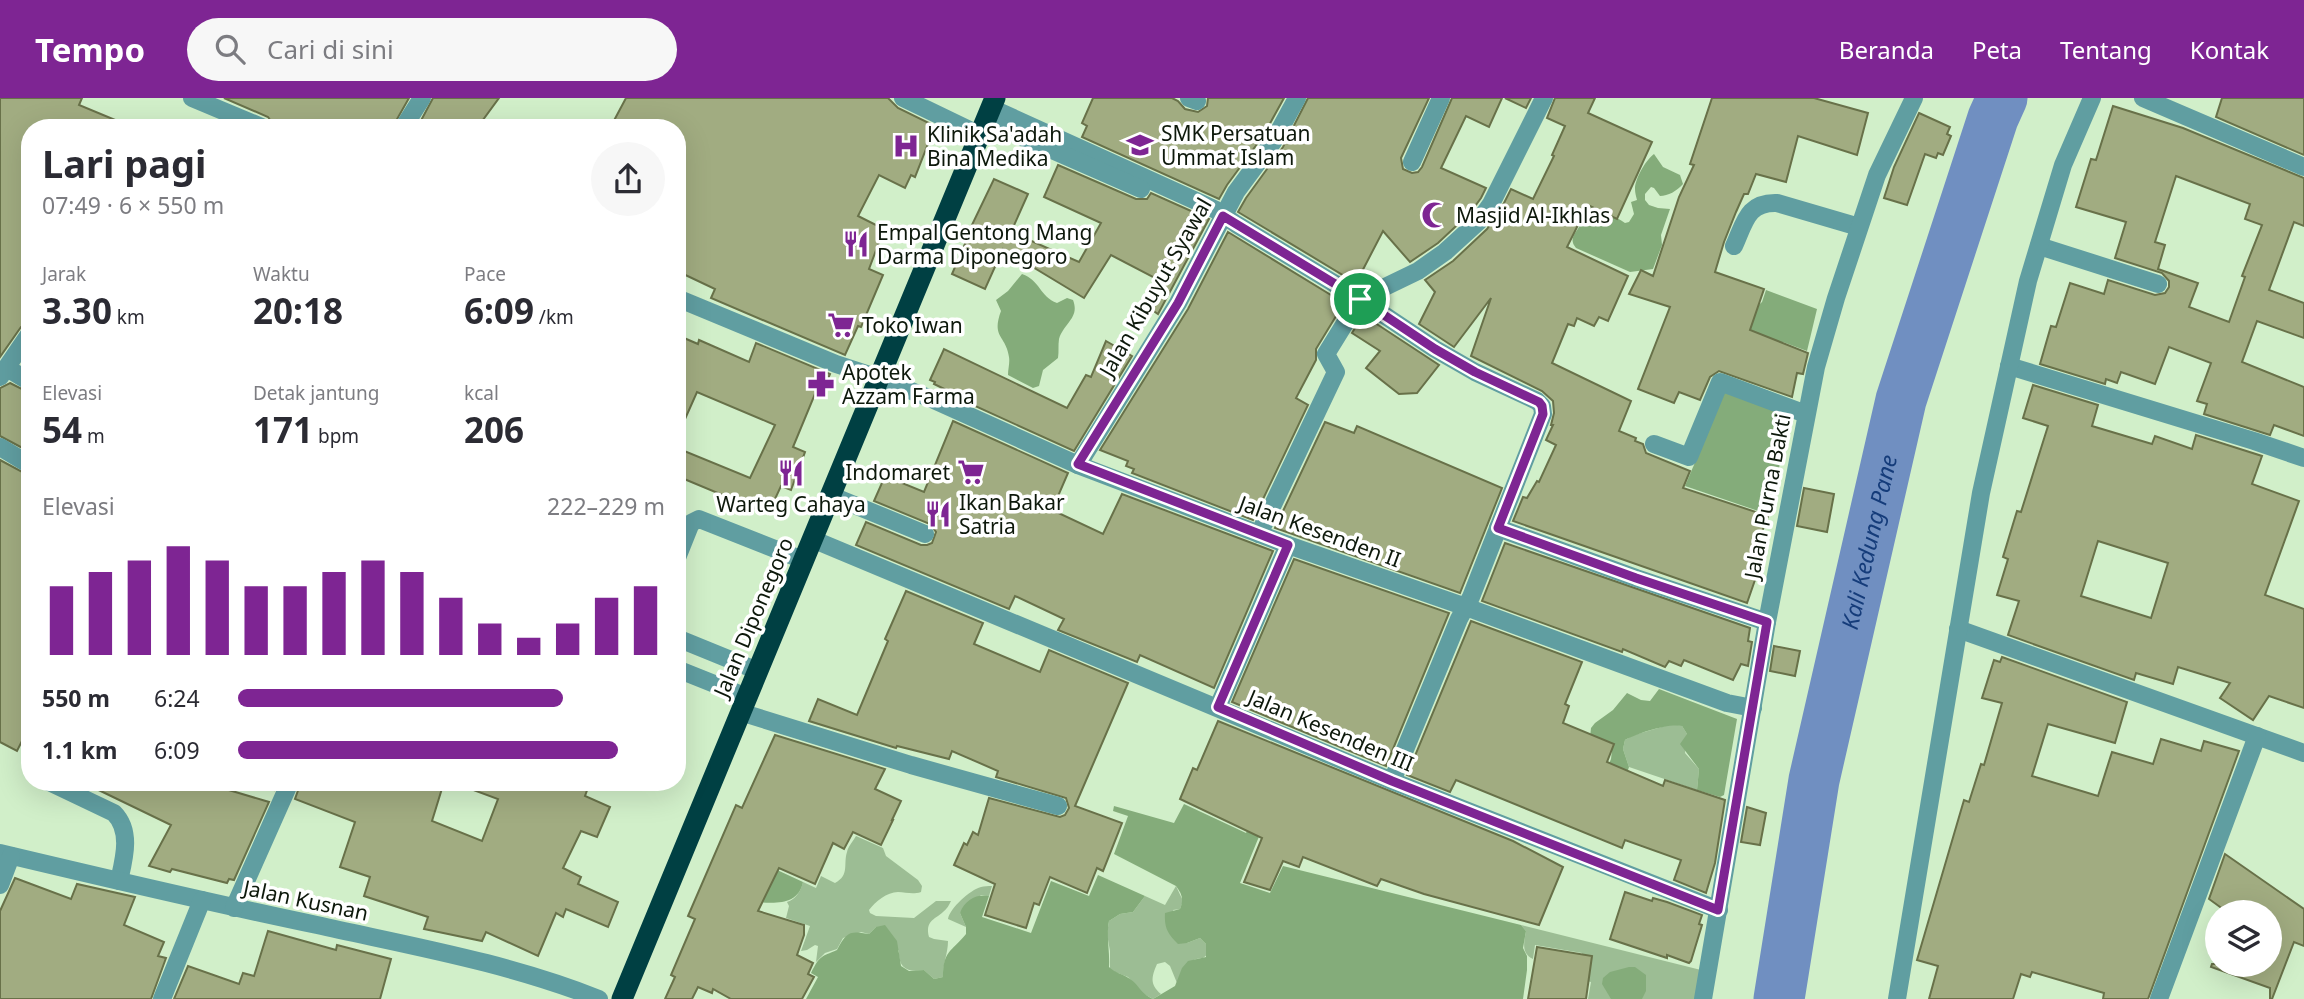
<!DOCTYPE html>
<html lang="id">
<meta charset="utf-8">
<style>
:root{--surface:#fff;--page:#f7f7f7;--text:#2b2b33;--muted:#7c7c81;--accent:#7e2593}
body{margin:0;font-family:"Noto Sans",sans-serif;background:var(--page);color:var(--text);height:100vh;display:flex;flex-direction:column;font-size:26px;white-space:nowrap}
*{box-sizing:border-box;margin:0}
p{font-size:23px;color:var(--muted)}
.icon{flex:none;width:38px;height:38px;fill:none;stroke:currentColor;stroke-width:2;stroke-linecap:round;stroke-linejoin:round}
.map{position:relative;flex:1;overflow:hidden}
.drawer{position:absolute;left:21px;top:21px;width:665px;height:672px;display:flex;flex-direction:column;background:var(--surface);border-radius:28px;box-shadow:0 7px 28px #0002}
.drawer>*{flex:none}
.fabs{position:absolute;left:2205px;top:802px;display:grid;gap:14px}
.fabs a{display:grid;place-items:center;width:77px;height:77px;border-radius:50%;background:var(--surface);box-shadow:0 7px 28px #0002;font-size:35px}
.pin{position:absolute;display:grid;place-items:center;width:60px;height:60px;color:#fff;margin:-30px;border:4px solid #fff;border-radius:50%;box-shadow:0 2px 7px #0007}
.round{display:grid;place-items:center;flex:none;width:74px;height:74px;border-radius:37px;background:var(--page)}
.headline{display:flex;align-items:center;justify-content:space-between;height:119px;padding:0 21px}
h1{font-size:38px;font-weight:700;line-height:52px}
.metrics{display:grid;grid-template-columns:repeat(3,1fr);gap:10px;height:119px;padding:7px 21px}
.metrics div{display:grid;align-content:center}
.metrics b{font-size:35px;font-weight:700}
.metrics small{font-size:19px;font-weight:400}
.metrics p{font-size:19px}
.chart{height:196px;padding:14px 21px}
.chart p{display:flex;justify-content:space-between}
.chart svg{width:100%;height:126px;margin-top:7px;stroke:var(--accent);stroke-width:6}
ul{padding:0 21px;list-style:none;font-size:23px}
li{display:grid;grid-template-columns:112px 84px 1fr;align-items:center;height:52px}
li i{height:18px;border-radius:9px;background:var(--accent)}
header{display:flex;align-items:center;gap:42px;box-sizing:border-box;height:98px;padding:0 35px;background:var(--accent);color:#fff}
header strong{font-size:33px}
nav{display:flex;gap:38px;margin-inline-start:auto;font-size:24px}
.search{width:490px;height:63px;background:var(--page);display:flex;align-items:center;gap:18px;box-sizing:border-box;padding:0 24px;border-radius:38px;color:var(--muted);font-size:26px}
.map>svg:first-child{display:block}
</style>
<header>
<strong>Tempo</strong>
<div class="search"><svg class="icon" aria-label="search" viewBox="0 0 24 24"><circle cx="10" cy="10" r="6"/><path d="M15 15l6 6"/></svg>Cari di sini</div>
<nav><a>Beranda</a><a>Peta</a><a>Tentang</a><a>Kontak</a></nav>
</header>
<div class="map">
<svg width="2304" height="901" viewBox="0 0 2304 901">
<rect width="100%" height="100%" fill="#d1efc9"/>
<g fill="#9cbd94">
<polygon points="1672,626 1682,628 1687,636 1685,655 1699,671 1697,692 1629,669 1623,651 1625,642 1634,637"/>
<path d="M 856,738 L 883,750 L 886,758 L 918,782 L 922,788 L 921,794 C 912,797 906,794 898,794 C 887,794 875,804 869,812 L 870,815 L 876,818 L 914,820 L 936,803 L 951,803 C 949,807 947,811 943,814 C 934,822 925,823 929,839 L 934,841 L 948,843 C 948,855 943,865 943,879 L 934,881 L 924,872 C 908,875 898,870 899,853 L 876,829 L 869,836 L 861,834 L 843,840 L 837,851 L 825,855 L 816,864 L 818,848 L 815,847 L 807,852 L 801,853 L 810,828 L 786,820 L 789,808 L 787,804 C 796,801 801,793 803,784 L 816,790 L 821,778 L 835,785 C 850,777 843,766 847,754 C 848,749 853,743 856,738 Z"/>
<path d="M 992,788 L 989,798 L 981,797 L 960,815 L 966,829 L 948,821 C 950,810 970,792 981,789 C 984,788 988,788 992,788 Z"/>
<path d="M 1176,788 L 1183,803 L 1180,811 L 1173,812 L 1187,845 L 1200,840 L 1206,846 L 1208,856 L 1203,860 C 1187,861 1182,871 1177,885 L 1170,868 L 1165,864 L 1157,866 C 1152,878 1149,886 1161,896 L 1153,901 L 1142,895 L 1128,879 L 1110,872 L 1110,853 L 1107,836 L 1109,823 L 1120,816 L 1133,814 L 1145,798 L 1165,807 Z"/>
<path d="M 1521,827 L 1701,872 L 1696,901 L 1588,901 L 1591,884 L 1577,881 L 1582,855 L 1535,847 L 1533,861 C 1521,855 1524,845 1526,833 Z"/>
</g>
<g fill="#84ac7a">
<path d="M 1654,56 L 1663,69 L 1680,77 L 1683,86 C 1677,93 1668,98 1660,98 L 1654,90 L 1651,89 L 1645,96 L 1645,102 L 1649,107 L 1658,110 L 1670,111 L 1661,137 L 1662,147 L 1653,171 L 1630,174 L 1576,150 C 1569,142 1574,137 1579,129 L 1575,122 C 1579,115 1587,110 1596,108 C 1606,116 1615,118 1625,125 L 1629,124 L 1634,116 L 1631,104 L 1637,102 C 1636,98 1635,95 1635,91 C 1635,80 1646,62 1654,56 Z"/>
<path d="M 1022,176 C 1040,182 1040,199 1057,205 L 1067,200 L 1073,202 C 1080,220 1064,225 1059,241 C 1058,247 1059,254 1058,260 L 1043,272 L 1039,288 L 1033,290 L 1008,277 C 1008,271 1010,265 1009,259 C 1006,237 991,240 1001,213 L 996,202 L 1008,193 Z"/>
<polygon points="1766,192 1817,211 1807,253 1783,244 1781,249 1733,231 1762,204"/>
<polygon points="1727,289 1790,313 1770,417 1685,388"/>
<path d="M 1659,591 L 1737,621 L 1724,697 L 1720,699 L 1697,692 L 1699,671 L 1680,646 L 1687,636 L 1682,628 C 1668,625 1638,635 1625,642 L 1623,651 L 1629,669 L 1624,684 L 1606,673 L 1611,661 L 1612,652 L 1590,640 L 1591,630 L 1595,625 L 1613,612 L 1627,595 L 1641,602 L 1650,603 Z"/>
<path d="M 1184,706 L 1246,735 L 1256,714 L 1267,719 L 1240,785 L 1270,795 L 1283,768 L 1521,827 L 1526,833 L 1523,850 L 1527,858 L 1527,872 L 1523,901 L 806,901 L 818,879 L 811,875 C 820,857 821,859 837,852 C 847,833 850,833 869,836 L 876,829 L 885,827 L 897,843 L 901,868 L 909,873 L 924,872 L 934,881 L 943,879 C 943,853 951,854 966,836 L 966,829 L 960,815 C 965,802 976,796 989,798 L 982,819 L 1031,835 L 1051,783 L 1089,798 L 1098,777 L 1145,798 L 1133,814 L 1120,816 L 1109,823 C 1106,839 1110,853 1109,869 C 1115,875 1123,876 1130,881 C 1140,888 1139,894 1153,901 L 1175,888 L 1182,870 L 1188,863 L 1206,859 L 1206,846 L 1200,840 L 1187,845 L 1178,846 C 1168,836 1164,830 1165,815 L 1180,811 C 1184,801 1182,796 1176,788 L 1114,756 L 1128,718 L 1113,713 L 1114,708 L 1174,725 Z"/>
<path d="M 751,760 L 803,784 C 798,808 775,805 755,804 Z"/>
<polygon points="1629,869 1635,869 1646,877 1646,893 1642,901 1611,901 1602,886 1603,880 1610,874"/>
</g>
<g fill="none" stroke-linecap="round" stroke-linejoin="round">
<path stroke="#708fc1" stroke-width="51" id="s1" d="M 1779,901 L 1814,682 L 1901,302 L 1993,20 L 2002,0"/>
</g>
<g fill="#a1ac81" stroke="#687149" stroke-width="2" fill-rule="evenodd">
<polygon points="0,0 82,0 79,7 132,29 30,30 30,224 21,229 0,259"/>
<polygon points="224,0 409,0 392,30 276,30 268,19"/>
<polygon points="433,0 499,0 477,30 417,30"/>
<polygon points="626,0 888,0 898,10 935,28 915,79 911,77 905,90 879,77 858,118 884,131 869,171 883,177 861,229 858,228 845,257 711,200 715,191 677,173 677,30 610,30"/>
<polygon points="1093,0 1172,0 1178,3 1185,11 1198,14 1207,8 1208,0 1284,0 1263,38 1227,87 1219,101 1082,39 1087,28 1082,25"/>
<polygon points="1308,0 1429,0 1401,60 1403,71 1412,75 1418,74 1422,69 1452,0 1502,0 1489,29 1466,18 1441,70 1486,90 1481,100 1470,115 1438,145 1410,164 1383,133 1356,185 1238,114 1246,100 1283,49"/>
<polygon points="1505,0 1531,0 1526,10"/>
<polygon points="1555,0 1595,0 1588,15 1652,44 1617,121 1588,107 1567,149 1628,178 1608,223 1599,219 1594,228 1577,220 1574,228 1568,226 1552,265 1631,303 1619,333 1636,340 1635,343 1643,346 1646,355 1690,373 1683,390 1768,418 1746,475 1756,479 1747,505 1513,423 1523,399 1527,400 1537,383 1539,384 1556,347 1546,342 1553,327 1551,327 1554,315 1553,303 1542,293 1471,258 1491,200 1454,249 1419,226 1435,194 1425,182 1453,163 1487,131 1501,111 1511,91 1533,101 1554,58 1552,57 1565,28 1547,20"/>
<polygon points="1712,0 1814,0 1868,15 1857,57 1798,38 1786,84 1756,76 1748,96 1744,96 1736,114 1724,144 1715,174 1764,191 1750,232 1808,255 1803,276 1797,275 1792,299 1719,273 1710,279 1700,302 1679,294 1674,305 1638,291 1670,209 1629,196 1641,172 1653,178 1679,99 1694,67 1690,66"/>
<polygon points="2222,0 2304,0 2304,57 2216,19"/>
<path d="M 2113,8 L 2183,30 L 2304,80 L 2304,128 L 2294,124 L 2269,192 L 2304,205 L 2304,240 L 2257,223 L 2242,264 L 2304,289 L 2304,338 L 2274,327 L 2270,337 L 2204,316 L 2207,306 L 2197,303 L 2211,265 L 2169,249 L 2155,286 L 2121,274 L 2117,285 L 2106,281 L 2105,286 L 2040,266 L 2051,228 L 2056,229 L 2070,185 L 2104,196 L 2108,182 L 2155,197 L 2165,195 L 2169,189 L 2169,183 L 2162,175 L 2115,160 L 2126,124 L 2076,109 L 2091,61 L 2096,62 ZM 2176,78 L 2250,106 L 2245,121 L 2262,127 L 2242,178 L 2245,179 L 2229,224 L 2189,209 L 2198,185 L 2158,171 L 2165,147 L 2155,144 Z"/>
<polygon points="1919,15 1950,29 1947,36 1951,38 1943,57 1938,55 1936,60 1925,56 1907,107 1884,100 1894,69"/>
<polygon points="1058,67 1136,101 1147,101 1151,95 1209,121 1158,216 1142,205 1159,182 1111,157 1084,200 1003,151 985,191 952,176 971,132 970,131 994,81 1028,96 1011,134 1079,164 1101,125 1044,99"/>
<polygon points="1228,134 1344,205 1316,251 1316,262 1296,300 1308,307 1253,422 1132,375 1134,371 1126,368 1128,363 1100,352 1188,211"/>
<polygon points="1363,217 1439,267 1417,295 1399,296 1366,270 1380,253 1352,235"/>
<polygon points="677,237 698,246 699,242 749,264 756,245 830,276 823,293 817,291 793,349 805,354 791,392 781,388 768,416 677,378 677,350 750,380 775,327 697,294 677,339"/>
<polygon points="1106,243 1132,258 1074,353 962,302 963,300 934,286 935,284 930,282 944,251 1067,310 1086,277 1091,279"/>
<polygon points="10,285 30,295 30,354 0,338 0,290"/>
<path d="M 2033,287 L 2098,307 L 2092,328 L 2152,346 L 2155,338 L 2192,351 L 2196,337 L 2262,358 L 2252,386 L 2299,403 L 2265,497 L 2304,511 L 2304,610 L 2269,598 L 2253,622 L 2220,600 L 2230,585 L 2178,569 L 2173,586 L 2136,575 L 2134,582 L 2008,537 L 2019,503 L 1997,497 L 2008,461 L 2003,459 L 2017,413 L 2021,414 L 2048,328 L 2023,320 ZM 2098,443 L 2168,465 L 2151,520 L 2081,498 Z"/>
<polygon points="953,323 1068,375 1052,412 1103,436 1122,396 1273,453 1214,590 1140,557 1137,564 1058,532 1064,521 1015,498 1009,511 856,447 866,424 921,447 927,447 932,445 936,434 930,426 874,403 885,378 924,394"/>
<polygon points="1325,324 1354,335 1357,328 1502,390 1460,495 1275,430"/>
<polygon points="0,362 30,378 30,627 17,653 0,644"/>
<polygon points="1804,390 1834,396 1827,434 1797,428"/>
<polygon points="1505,445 1750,530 1748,543 1752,544 1748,568 1741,566 1733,582 1684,562 1681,568 1669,563 1665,569 1623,551 1622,554 1482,503"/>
<polygon points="1294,461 1449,515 1386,668 1232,604"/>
<polygon points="906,493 983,525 974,546 1040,574 1049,552 1128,585 1075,708 1122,725 1103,773 1097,770 1087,795 1050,779 1039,807 1034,805 1026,830 985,817 995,786 954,767 964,745 967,747 973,734 978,737 989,700 1060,719 1065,717 1069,710 1066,700 996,679 998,673 952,653 949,661 897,648 896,650 809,623 818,601 857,617 888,543 885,541"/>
<polygon points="1471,523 1582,564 1565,606 1569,608 1563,625 1614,646 1607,664 1663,688 1665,682 1725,702 1715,765 1706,795 1674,782 1681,762 1625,742 1622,750 1456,682 1450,694 1407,677"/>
<polygon points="1774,548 1800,553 1795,578 1770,573"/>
<polygon points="2002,559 2127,604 2115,645 2048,626 2032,678 2098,698 2112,654 2153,666 2161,641 2201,653 2204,643 2239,653 2148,901 2103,901 2104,895 2032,874 2030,879 2021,876 2013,901 1929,901 1938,868 1917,862 1964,702 1969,704 1981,666 1984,667 2002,605 1982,600 1994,562 2000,564"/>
<polygon points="1218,623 1513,743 1563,769 1539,827 1424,796 1381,781 1377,788 1303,759 1299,769 1283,763 1270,792 1244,784 1262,740 1180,701 1193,670 1197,672"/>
<polygon points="775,637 885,671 875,691 901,703 892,722 893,722 881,747 853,734 844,751 833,745 815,786 779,770 758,813 804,827 804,837 797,857 813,865 808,876 814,879 802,901 731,901 713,891 712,895 698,889 692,901 665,901 675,879 671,877 695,821 688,818 736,707 742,710"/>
<polygon points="82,684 202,684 269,704 234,782 229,781 227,785 172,771 170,774 149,768 171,727"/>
<polygon points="258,684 277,684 274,692 258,686"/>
<polygon points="301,684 444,684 432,723 482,743 498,701 460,687 460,684 590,684 585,698 610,709 597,739 581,733 563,770 581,779 578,786 618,804 608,829 566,811 563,819 556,815 538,858 486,834 482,843 424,831 428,819 364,798 370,779 340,769 355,724 295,701"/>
<polygon points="1747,709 1766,715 1760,747 1741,744"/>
<polygon points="2225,756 2304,811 2304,848 2294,844 2272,901 2270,901 2270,890 2211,869 2212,866 2270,866 2270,814 2227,814 2209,801"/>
<polygon points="15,780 71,801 77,786 135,799 124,827 164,844 158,858 166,860 151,901 0,901 0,813"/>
<polygon points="1625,794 1652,803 1653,800 1667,804 1702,817 1699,826 1702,827 1691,863 1689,865 1667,857 1667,860 1610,841"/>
<polygon points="268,833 336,852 337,847 391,861 380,901 174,901 188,868 239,886 243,875 254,878"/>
<polygon points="1537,849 1592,858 1586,901 1528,901"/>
</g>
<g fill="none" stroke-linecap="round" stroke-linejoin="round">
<g stroke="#609ea1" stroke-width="18">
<polyline points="192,0 264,30"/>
<polyline points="903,0 980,37"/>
<polyline points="1189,0 1197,3"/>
<polyline points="2143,0 2304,69"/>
<polyline points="991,10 1216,112 1236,126 1360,201 1435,251 1475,274 1537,303 1542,308 1543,316 1471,499 1459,521 1392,683"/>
<polyline points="986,23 1141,91"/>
<polyline points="403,30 422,0"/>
<polyline points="1412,64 1441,0"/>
<path d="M 1734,148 C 1745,124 1747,104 1777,105 L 1859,129"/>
<polyline points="2039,148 2158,186"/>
<polyline points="677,200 836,266 879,280 934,302 1078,367 1288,447 1466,509 1727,605 1753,610"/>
<polyline points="2009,268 2254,343 2304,360"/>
<polyline points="7,270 30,284"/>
<polyline points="0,279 30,235"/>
<polyline points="1654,346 1689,359 1720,284 1806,316"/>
<polyline points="0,349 30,367"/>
<polyline points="1078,367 1178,205 1236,94 1273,44 1297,0"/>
<polyline points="830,397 925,436"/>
<polyline points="1498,430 1636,480 1767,524"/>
<polyline points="1259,436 1336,274 1326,256 1360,201 1418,173 1445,154 1479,123 1491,106 1544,0"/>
<polyline points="812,441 1392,683 1719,812"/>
<polyline points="677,460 691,425 699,421 803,462"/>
<polyline points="1958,531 2304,655"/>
<polyline points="677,540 758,573"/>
<polyline points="677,571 747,599"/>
<polyline points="1218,609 1288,447"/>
<polyline points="740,614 911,667 1058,708"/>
<path d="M 49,684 L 114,715 C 132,733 124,761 119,783"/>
<path d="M 0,755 C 105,780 211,805 317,827 C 411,848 509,865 599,901"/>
<polyline points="0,787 11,758"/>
<polyline points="234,810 290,684"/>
<polyline points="162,901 202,802"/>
<polyline points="1703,901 1767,524 1816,269 1836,200 1877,77 1914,0"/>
<polyline points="1897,901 1981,395 2028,183 2063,67 2092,0"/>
<polyline points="2159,901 2257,638"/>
</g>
<polyline stroke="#004043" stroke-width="21" points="622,901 995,0"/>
</g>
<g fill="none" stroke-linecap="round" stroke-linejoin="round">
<g stroke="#fff" stroke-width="14">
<polygon id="route" points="1223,118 1360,201 1435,251 1475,274 1539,304 1542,308 1543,316 1498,430 1636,480 1767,524 1718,812 1392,683 1218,609 1288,447 1078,366 1178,205"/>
</g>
<use href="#route" stroke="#7e2593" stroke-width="9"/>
</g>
<defs>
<g id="school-bare" transform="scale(2.1)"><path d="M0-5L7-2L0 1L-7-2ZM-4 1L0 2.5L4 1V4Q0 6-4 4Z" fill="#7e2593" stroke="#fff" stroke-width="2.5" paint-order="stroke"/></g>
<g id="hospital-bare" transform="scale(2.1)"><path d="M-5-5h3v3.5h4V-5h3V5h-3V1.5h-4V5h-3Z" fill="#7e2593" stroke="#fff" stroke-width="2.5" paint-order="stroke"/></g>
<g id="mosque-bare" transform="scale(2.1)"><path d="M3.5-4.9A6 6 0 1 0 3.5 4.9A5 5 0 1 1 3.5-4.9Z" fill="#7e2593" stroke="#fff" stroke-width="2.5" paint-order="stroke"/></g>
<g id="restaurant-bare" transform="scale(2.1)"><path d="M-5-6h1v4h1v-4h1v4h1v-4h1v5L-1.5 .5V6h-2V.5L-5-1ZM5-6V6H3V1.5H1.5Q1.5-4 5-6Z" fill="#7e2593" stroke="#fff" stroke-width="2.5" paint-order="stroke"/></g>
<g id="supermarket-bare" transform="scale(2.1)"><path d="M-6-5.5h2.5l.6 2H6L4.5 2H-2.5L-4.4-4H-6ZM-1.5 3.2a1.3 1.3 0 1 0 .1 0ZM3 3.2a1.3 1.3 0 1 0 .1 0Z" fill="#7e2593" stroke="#fff" stroke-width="2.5" paint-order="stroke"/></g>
<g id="pharmacy-bare" transform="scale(2.1)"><path d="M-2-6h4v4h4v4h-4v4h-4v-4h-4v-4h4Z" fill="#7e2593" stroke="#fff" stroke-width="2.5" paint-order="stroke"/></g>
</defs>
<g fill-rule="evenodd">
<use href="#school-bare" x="1140" y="47"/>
<use href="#hospital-bare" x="906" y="48"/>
<use href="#mosque-bare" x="1435" y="117"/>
<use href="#restaurant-bare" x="856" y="146"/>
<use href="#supermarket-bare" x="841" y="227"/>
<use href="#pharmacy-bare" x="821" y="286"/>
<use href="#supermarket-bare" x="971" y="374"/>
<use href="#restaurant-bare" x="791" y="375"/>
<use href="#restaurant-bare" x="938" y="416"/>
</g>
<g text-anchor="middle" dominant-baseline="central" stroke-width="7" stroke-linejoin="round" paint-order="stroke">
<g font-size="21" fill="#0d180b" stroke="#fff" text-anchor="start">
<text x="1161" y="35">SMK Persatuan<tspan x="1161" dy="24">Ummat Islam</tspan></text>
<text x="927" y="36">Klinik Sa'adah<tspan x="927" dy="24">Bina Medika</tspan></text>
<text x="1456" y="117">Masjid Al-Ikhlas</text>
<text x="877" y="134">Empal Gentong Mang<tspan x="877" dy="24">Darma Diponegoro</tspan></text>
<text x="862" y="227">Toko Iwan</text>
<text x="842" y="274">Apotek<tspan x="842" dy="24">Azzam Farma</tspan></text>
<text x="950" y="374" text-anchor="end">Indomaret</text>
<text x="959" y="404">Ikan Bakar<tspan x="959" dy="24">Satria</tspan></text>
<text x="791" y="406" text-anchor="middle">Warteg Cahaya</text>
</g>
<g font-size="21" fill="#0d180b" stroke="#fff">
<text transform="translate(1155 189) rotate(-60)">Jalan Kibuyut Syawal</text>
<text transform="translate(1767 398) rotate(-79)">Jalan Purna Bakti</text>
<text transform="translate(1320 433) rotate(20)">Jalan Kesenden II</text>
<text transform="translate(753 519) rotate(-67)">Jalan Diponegoro</text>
<text transform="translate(1331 632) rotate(23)">Jalan Kesenden III</text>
<text transform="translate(306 802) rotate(12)">Jalan Kusnan</text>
</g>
<g font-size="23" font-style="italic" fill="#153c7a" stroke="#fff">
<text stroke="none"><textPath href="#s1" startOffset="466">Kali Kedung Pane</textPath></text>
</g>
</g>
</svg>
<div class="fabs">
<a><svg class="icon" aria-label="layers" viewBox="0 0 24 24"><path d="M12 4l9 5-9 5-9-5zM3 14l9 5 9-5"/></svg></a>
</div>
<div class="pin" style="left:1360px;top:201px;background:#1e9e55"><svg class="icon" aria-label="arrive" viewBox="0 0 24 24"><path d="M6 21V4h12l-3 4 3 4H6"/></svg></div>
<section class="drawer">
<div class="headline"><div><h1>Lari pagi</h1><p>07:49 · 6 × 550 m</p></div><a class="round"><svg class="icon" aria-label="share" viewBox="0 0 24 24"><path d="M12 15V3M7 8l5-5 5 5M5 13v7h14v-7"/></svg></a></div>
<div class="metrics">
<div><p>Jarak</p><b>3.30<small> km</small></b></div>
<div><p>Waktu</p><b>20:18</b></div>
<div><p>Pace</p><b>6:09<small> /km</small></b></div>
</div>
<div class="metrics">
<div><p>Elevasi</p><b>54<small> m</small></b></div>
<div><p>Detak jantung</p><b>171<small> bpm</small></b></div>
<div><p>kcal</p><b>206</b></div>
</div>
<div class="chart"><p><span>Elevasi</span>222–229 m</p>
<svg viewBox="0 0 160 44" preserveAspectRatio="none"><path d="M5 44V20M15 44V15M25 44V11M35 44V6M45 44V11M55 44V20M65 44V20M75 44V15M85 44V11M95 44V15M105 44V24M115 44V33M125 44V38M135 44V33M145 44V24M155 44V20"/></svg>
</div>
<ul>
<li><b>550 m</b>6:24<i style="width:76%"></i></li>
<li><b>1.1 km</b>6:09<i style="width:89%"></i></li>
</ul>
</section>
</div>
